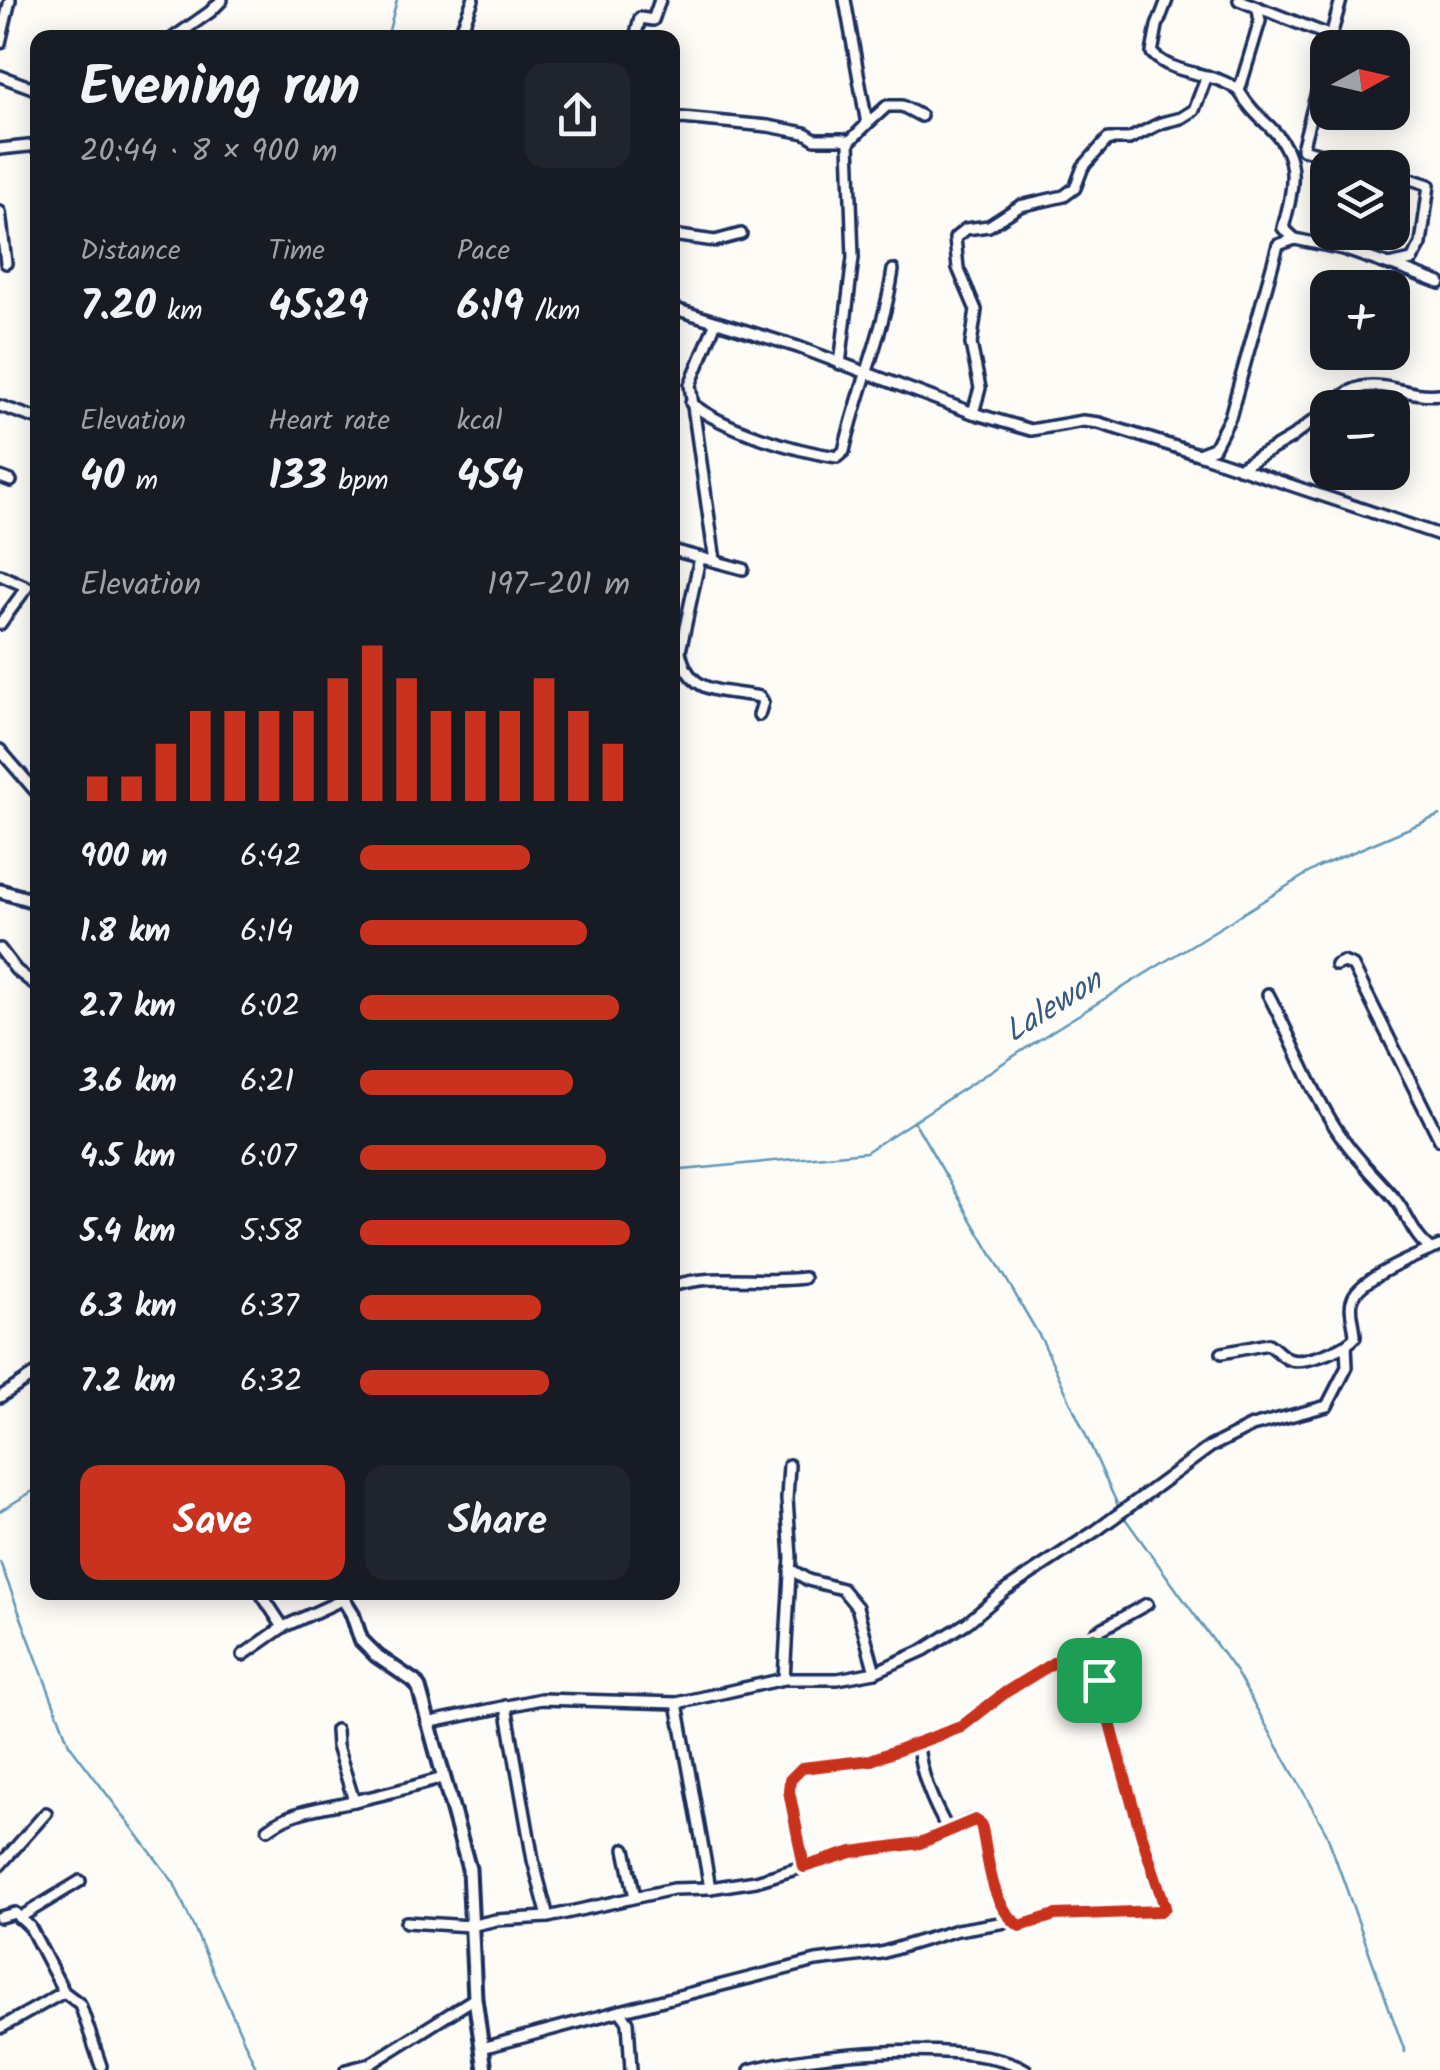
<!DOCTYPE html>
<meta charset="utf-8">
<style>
:root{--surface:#171b24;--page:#20242c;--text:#f1f3f6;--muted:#9ea1a6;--accent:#c8321e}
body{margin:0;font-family:Kalam,sans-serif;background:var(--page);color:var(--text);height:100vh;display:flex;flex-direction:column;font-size:38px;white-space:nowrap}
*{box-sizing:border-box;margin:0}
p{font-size:32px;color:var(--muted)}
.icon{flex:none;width:55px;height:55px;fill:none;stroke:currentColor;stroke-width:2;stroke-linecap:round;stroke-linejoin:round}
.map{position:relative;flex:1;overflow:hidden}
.drawer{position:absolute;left:30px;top:30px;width:650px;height:1570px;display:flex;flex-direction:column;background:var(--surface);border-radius:20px;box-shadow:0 5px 25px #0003}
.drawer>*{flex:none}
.needle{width:65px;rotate:82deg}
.tools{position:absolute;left:1310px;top:30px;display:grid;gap:20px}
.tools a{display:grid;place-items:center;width:100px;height:100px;border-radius:20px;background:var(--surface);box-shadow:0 5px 25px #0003;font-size:50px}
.pin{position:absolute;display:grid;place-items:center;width:85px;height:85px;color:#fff;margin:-42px;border-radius:20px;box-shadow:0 5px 15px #0006}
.round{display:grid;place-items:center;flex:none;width:105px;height:105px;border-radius:20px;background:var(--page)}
.summary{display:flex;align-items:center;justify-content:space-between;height:170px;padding:0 50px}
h1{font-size:55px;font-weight:600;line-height:75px}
.figures{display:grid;grid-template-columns:repeat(3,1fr);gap:15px;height:170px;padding:10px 50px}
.figures div{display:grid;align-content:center}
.figures b{font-size:42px;font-weight:600}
.figures small{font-size:28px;font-weight:400}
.figures p{font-size:28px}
.chart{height:280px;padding:20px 50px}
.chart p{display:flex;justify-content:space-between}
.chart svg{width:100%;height:180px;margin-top:10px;stroke:var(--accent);stroke-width:6}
.primary-button{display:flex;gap:20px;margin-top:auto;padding:20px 50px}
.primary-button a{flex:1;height:115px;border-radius:20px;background:var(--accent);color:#fff;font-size:40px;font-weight:600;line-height:115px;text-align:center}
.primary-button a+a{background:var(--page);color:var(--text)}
ul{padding:0 50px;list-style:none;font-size:32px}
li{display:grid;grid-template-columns:160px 120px 1fr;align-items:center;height:75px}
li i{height:25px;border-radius:12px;background:var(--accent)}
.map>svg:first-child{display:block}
</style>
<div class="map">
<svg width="1440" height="2070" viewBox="0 0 1440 2070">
<rect width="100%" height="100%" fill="#fdfcf7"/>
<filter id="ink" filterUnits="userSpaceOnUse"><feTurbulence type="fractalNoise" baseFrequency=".01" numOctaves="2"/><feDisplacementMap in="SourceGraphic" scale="20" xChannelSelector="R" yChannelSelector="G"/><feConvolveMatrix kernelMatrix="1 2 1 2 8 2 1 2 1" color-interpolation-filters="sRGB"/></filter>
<g filter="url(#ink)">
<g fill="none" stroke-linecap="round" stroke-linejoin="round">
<g stroke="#6197b6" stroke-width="2.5">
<polyline points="387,38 397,0"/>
<polyline points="914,1121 1043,1342 1120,1510"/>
<polyline points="672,1171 866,1152 1054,1030 1318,867 1440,815"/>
<polyline points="0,1511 38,1488"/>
<polyline points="1124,1517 1236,1672 1326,1832 1405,2052"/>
<polyline points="0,1562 69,1744 174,1883 257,2070"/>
</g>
<g stroke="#1b2f5e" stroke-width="16">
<g id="street">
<path d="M 1167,0 L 1157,26 L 1152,53 C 1174,77 1213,70 1239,91"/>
<polyline points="1239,0 1331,36 1328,48"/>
<polyline points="1331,36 1341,0"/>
<polyline points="173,38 210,12 222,0"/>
<polyline points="458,38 473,0"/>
<polyline points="635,38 640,18 653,20 660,0"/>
<polyline points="0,43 10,0"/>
<polyline points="1328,50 1302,149 1374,168"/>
<polyline points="0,76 38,90"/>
<polyline points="672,124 677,119 682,118 768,126 805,133 815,139 843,139 849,142"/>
<polyline points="867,124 887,106 902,106 921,116"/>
<polyline points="0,149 38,145"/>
<polyline points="0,212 6,263"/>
<polyline points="672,235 715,241 741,234"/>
<polyline points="1295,239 1343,249 1389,265 1412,260 1421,244 1429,185 1392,173"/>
<polyline points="1392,265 1440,283"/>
<path d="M 672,308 L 798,347 L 973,413 L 1031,430 L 1083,421 L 1099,423 L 1198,454 L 1214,448 L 1230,417 L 1278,245 L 1295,239 L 1283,228 C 1293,190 1302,157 1269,126 C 1256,114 1248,106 1239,91 L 1260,21 L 1258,10"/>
<polyline points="840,364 853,258 849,142 867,124 845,0"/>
<path d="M 691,403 C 723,429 795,451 837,457 L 844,451 C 858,389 884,332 893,270"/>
<polyline points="0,406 38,419"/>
<path d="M 1329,408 C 1370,365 1396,399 1440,394"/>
<polyline points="973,413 980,388 971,344 976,310 958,268 955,238 966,229 989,226 1020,206 1064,196 1075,188 1083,167 1108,139 1129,139 1161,123 1181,118 1194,110 1207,76"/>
<polyline points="1198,454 1440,535"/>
<polyline points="1239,468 1291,438 1328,409"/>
<polyline points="0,477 11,481"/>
<polyline points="672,550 743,569"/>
<path d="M 700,558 L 680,651 C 689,697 723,689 760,697 L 763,702 L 759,715"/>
<polyline points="715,561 690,385 715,324"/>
<polyline points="0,575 27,587 0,624"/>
<polyline points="0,750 38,794"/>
<polyline points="0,949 16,970 38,987"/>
<polyline points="1336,965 1343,962 1353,966 1440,1140"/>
<path d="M 1268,994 C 1292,1038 1308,1085 1335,1127 C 1352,1154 1374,1175 1395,1199 C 1408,1215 1414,1238 1431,1249"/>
<path d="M 672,1286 C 716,1272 759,1284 804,1278"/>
<path d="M 1222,1353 L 1268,1344 C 1275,1348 1280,1355 1288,1359 C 1302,1366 1345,1349 1355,1337 C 1355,1324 1348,1309 1353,1298 C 1360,1278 1420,1254 1440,1246"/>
<polyline points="0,1397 38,1372"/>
<polyline points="790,1569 808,1580 842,1589 857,1607 875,1672"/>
<polyline points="260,1592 283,1627"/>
<polyline points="243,1655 283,1627 344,1599"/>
<polyline points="784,1679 791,1557 787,1499 789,1465"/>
<polyline points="677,1703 710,1888"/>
<polyline points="506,1706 533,1860 548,1917"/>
<polyline points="427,1723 541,1699 677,1703 784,1679 838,1679 875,1672 924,1650 968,1622 1006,1590 1097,1530 1210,1447 1252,1426 1327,1406 1347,1367 1346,1345"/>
<polyline points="336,1730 337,1746 354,1801"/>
<path d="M 918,1745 C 921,1776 933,1803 948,1830"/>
<path d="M 268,1829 C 293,1809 328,1807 358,1800 C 387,1794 415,1786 443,1778"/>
<polyline points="625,1849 635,1897"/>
<polyline points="0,1865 46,1813"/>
<polyline points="804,1867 789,1791 790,1780 802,1768 871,1760 961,1727 1006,1692 1094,1638"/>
<polyline points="0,1917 15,1913 30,1927 64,1992 80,2004 101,2066"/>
<polyline points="19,1918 80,1881"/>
<path d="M 406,1922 L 470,1926 L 496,1920 L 548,1917 L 673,1889 L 710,1888 L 756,1881 L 852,1852 L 920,1843 L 971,1820 L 981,1824 C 989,1857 989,1905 1020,1926 L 1055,1915 L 1161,1911 L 1165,1907 C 1136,1821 1111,1735 1092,1646 L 1096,1632 L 1147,1604"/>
<polyline points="620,2011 816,1961 881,1953 957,1930 1012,1921"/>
<polyline points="0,2028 64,1992"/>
<polyline points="482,2048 620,2011 628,2022 631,2070"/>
<polyline points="346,2070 370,2064 475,1998"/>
<path d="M 750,2070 C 809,2053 975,2038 1026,2070"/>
</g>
</g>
<g stroke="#1b2f5e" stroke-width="19">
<g id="secondary">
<polyline points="0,891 38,902"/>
<polyline points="339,1592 352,1613 361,1640 377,1656 415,1682 419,1688 469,1869 475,1998 485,2070"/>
</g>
</g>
<use href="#street" stroke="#fdfcf7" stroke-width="9"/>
<use href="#secondary" stroke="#fdfcf7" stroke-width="11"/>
</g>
</g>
<g fill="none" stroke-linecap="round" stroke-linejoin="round" filter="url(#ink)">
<g stroke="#fff" stroke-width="20">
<path id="route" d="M 1094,1638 L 1092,1646 C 1111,1735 1136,1821 1165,1907 L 1160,1911 L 1055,1915 L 1020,1926 C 989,1905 989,1857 981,1824 L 975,1820 L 920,1843 L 852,1852 L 804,1867 L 789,1791 L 790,1780 L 802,1768 L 871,1760 L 961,1727 L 1006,1692 Z"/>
</g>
<use href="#route" stroke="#c8321e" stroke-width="12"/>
</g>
<g text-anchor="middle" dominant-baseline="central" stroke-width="8" stroke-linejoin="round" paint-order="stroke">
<g font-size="32" font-style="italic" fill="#385a82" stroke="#fdfcf7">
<text transform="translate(1054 1007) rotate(-32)">Lalewon</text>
</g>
</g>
</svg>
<div class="tools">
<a><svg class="needle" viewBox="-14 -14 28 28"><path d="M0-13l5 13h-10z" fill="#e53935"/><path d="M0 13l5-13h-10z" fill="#9ea1a6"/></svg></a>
<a><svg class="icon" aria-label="layers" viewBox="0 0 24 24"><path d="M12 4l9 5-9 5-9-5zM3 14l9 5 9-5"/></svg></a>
<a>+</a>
<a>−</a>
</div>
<div class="pin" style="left:1099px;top:1680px;background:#1e9e55"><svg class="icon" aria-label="arrive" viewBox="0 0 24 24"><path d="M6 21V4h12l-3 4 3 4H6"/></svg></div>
<section class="drawer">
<div class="summary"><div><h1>Evening run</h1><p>20:44 · 8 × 900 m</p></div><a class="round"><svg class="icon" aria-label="share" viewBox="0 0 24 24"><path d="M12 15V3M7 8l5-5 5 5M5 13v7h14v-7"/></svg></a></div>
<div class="figures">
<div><p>Distance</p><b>7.20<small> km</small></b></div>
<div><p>Time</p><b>45:29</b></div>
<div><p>Pace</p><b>6:19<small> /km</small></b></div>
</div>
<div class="figures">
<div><p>Elevation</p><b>40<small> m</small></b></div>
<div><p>Heart rate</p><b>133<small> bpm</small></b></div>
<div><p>kcal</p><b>454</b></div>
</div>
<div class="chart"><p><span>Elevation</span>197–201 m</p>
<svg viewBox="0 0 160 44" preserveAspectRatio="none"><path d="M5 44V38M15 44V38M25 44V30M35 44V22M45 44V22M55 44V22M65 44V22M75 44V14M85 44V6M95 44V14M105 44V22M115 44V22M125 44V22M135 44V14M145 44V22M155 44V30"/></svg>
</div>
<ul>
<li><b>900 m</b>6:42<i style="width:63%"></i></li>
<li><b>1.8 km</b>6:14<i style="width:84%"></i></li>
<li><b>2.7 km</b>6:02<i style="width:96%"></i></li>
<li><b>3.6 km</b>6:21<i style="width:79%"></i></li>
<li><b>4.5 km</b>6:07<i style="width:91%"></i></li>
<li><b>5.4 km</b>5:58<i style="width:100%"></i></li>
<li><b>6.3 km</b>6:37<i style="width:67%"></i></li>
<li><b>7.2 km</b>6:32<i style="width:70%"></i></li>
</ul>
<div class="primary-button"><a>Save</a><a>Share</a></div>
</section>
</div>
